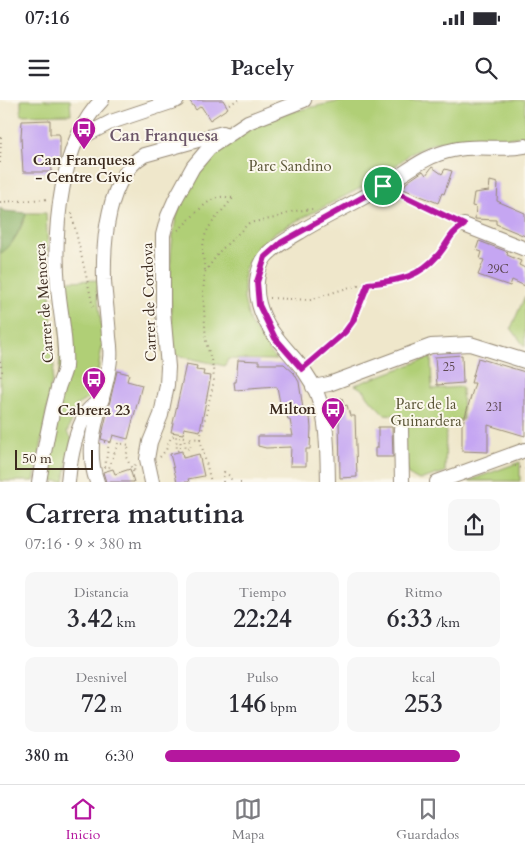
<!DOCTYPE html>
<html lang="es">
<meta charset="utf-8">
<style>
:root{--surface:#fff;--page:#f7f7f7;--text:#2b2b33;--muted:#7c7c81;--line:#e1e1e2;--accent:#b5179e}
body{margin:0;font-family:Cardo,serif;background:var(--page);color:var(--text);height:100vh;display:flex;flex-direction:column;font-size:19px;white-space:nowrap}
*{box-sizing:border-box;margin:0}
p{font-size:16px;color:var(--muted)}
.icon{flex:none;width:28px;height:28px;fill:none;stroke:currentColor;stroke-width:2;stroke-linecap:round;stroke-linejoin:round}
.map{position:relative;height:382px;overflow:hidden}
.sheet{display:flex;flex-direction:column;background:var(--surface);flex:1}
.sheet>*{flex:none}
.scale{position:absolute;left:15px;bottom:12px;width:78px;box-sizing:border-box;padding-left:5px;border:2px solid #3b2a1e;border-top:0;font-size:14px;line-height:18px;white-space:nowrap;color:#3b2a1e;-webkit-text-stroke:4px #fbf7ec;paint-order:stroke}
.pin{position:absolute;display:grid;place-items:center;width:42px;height:42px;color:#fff;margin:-21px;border:2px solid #fff;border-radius:50%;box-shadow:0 1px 5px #0007}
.round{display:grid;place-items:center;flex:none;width:52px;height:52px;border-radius:10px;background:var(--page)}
.head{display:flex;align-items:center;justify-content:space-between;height:85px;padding:0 25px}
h1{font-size:28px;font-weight:700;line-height:38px}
.stats{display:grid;grid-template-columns:repeat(3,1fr);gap:8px;height:85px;padding:5px 25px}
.stats div{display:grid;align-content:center;border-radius:10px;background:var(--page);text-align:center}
.stats b{font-size:25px;font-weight:700}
.stats small{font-size:14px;font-weight:400}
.stats p{font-size:14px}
ul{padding:0 25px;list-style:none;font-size:16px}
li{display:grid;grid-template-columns:80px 60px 1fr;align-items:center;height:38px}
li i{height:12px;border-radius:6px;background:var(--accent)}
.status{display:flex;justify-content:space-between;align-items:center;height:35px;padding:0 25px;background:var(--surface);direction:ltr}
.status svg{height:14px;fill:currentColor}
header{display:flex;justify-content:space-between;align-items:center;height:65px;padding:0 25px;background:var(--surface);font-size:22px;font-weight:700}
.menu{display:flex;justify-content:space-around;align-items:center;height:70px;border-top:1px solid var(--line);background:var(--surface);font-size:14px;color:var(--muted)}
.menu a{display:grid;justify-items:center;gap:2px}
.menu .active{color:var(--accent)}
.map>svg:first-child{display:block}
</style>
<div class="status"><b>07:16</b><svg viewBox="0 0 49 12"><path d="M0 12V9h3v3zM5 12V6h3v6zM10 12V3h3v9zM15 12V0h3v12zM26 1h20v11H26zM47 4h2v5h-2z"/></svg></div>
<header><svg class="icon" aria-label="menu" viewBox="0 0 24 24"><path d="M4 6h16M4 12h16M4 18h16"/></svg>Pacely<svg class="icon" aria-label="search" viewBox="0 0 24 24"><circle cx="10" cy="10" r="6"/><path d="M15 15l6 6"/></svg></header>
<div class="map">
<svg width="525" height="382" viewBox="0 0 525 382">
<rect width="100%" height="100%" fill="#fbf7ec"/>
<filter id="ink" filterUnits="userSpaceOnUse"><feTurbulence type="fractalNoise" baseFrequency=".02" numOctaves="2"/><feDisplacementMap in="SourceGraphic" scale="10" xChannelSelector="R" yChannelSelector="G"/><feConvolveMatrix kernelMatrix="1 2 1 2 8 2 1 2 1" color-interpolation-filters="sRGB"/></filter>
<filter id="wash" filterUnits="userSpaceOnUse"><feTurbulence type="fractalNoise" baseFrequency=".0096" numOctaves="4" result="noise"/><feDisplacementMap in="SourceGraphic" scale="20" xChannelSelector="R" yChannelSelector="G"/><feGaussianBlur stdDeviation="1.12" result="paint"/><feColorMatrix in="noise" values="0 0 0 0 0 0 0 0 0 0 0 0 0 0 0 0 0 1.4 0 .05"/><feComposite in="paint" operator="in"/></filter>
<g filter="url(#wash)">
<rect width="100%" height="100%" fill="#efe7cb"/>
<g fill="#b0cf76" stroke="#767c4a">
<polygon points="21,0 70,0 71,14 21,15"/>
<path d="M 347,0 L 525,0 L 525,36 L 500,39 L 466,37 L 434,43 L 410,54 L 380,78 L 275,132 L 257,148 L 244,170 L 244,199 L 250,223 L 276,260 L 228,259 L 225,266 L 175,255 C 170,211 165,141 182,100 C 191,77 209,60 228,45 C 241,35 258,23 273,18 C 297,9 323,5 347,0 Z"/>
<path d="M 27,113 L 46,113 L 54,268 L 38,364 L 34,381 L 0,381 L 0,154 C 15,144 20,129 27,113 Z"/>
<polygon points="100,180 97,189 103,240 94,295 77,305 67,333 72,338 64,381 43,381 57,322 63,181"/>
<polygon points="525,196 525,247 511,228"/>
<path d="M 431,257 L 432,289 L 462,287 L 463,320 L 450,321 L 446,327 L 445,372 L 419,380 L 408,374 L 397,324 L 397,315 L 384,314 C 379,308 367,298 365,291 L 355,285 Z"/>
<polygon points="520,362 520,381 468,381"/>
</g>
<path fill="#8cb267" stroke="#646e42" d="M 0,108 L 4,111 L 27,113 C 19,129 15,144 0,154 Z"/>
<g id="blocks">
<g fill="#c5a6f2">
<polygon points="189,0 223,0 228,8 210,20 201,6 196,10"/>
<polygon points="50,20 50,34 59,34 60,36 60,62 51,62 52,71 50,72 23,72 21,37 22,21"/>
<polygon points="432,67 442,74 445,69 452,71 444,94 442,93 438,103 403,89 406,83 410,80 423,71 426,75"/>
<polygon points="490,81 498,83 497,101 525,113 525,136 496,124 496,120 475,119 476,107 472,106 474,93 489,91"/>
<polygon points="479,141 508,152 507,155 521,161 519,165 525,168 525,186 512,180 510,186 478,175 484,160 480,159 482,152 476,150"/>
<polygon points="462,255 463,283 437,285 435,257"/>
<polygon points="478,258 525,272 525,336 488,325 488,352 462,351 462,323 463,323 475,283 471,283"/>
<polygon points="238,260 259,261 259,264 284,264 294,273 299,282 303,309 306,308 307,317 310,317 311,328 310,349 306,349 306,366 290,366 291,347 266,348 258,346 258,336 293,336 290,320 288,320 286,311 284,312 282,303 280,303 277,287 235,290 234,282 236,282"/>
<polygon points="186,264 197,266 196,270 204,271 203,275 211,276 200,331 184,328 183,334 171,332"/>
<polygon points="117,271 129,274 127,281 142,285 128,339 113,335 111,342 101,339"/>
<polygon points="342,298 344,306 347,305 350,316 355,316 357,377 340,378 339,317 337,317 333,300"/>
<polygon points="378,327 392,327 393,357 375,357 375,348 378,348"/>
<polygon points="182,351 183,358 199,354 204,376 188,379 189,382 177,382 170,354"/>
<polygon points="113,369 115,374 130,369 134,382 106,382 103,372"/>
</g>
</g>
</g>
<g filter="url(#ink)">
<use href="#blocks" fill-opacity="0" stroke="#958874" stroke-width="1"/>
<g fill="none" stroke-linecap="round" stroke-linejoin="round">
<g stroke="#958874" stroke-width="16">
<g id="minor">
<polyline points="78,39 111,22 177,0"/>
<polyline points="464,125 525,149"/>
<polyline points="313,287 329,284 431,246 470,244 525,261"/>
<polyline points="401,328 402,382"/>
<path d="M 39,382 C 44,350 50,319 58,288 C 60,281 64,274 65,267 C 67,240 60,213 58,187 C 53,131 60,42 102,0"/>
<path d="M 68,382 C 70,359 75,332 87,312 C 90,307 97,303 102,299"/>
<path d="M 97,382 C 81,338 106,302 110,259 C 111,252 110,244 109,237 C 108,218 105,199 104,180 C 103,142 107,77 144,55 L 223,33"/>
<polyline points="152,382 147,359 150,342 161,315 167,285 168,267 163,211 163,135 168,116 176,98 193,67 209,48 248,22 304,0"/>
<path d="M 328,382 C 327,343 329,305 305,272 C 289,250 266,232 259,204 C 255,190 256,168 266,156 C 275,146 288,139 300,132 C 327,115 356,103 383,86 C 408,72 423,56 453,50 C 477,44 501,51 525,46"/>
<polyline points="437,382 525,350"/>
</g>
</g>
<g stroke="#958874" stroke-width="2" stroke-dasharray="1 4" stroke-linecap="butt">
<polyline points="229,4 239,0"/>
<polyline points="0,63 1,34"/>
<polyline points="396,93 453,119"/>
<polyline points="0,102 48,99"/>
<path d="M 72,113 C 78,145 87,176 93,208"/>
<path d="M 178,130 C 190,121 206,98 221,97 C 224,96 229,98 233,98"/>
<path d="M 205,170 C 198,131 209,127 233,98"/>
<polyline points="270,198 310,200 350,187 398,180 420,172 440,153 454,131"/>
<polyline points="0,261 2,271 0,279"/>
<polyline points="311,261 345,231 353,221 368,184"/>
<polyline points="200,339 214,281 213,267 206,242 203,192 205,172 220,151 249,123 275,118 294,111 313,109"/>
<polyline points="104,342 109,342 105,367 109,368 118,343 129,345 126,357 134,373 135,363"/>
<polyline points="160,357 166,350 171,337 176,335 177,351 181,349 180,336 184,337 186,349 191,348 189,338 200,339 211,382"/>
<polyline points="515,366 525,369"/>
<polyline points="223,382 224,372 230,376 232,382"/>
<polyline points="240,382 241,382"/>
</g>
<use href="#minor" stroke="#fff" stroke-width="14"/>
</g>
</g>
<g fill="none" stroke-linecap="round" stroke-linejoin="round" filter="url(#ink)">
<g stroke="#fff" stroke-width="10">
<path id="route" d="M 383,86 L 464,125 C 448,135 450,141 439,154 C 417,179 399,180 368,184 L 353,221 L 345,232 L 302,269 L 275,238 L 259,205 L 257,182 L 265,157 L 282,142 Z"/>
</g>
<use href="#route" stroke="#b5179e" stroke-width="6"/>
</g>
<defs>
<g id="bus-pin" transform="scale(1.25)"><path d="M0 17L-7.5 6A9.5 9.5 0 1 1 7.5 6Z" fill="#b5179e" stroke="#fbf7ec"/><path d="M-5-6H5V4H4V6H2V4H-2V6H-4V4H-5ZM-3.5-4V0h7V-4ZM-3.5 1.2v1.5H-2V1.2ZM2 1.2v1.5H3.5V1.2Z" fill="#fff"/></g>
</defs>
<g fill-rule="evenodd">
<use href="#bus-pin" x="84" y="29"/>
<use href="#bus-pin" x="94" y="279"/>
<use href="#bus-pin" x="333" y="309"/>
</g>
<g text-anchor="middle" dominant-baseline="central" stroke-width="4" stroke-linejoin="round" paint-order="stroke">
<g font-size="12" fill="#5e4953">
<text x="498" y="169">29C</text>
<text x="449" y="267">25</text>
<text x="494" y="307">23I</text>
</g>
<g font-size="15" font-weight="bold" fill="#3b2a1e" stroke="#fbf7ec">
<text x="84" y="60">Can Franquesa<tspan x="84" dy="17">- Centre Cívic</tspan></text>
<text x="316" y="309" text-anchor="end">Milton</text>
<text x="94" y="310">Cabrera 23</text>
</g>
<g font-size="15" fill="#585334" stroke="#fbf7ec">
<text x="290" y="66">Parc Sandino</text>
<text x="426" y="304">Parc de la<tspan x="426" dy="17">Guinardera</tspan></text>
</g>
<g font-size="15" fill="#3b2a1e" stroke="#fbf7ec">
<text transform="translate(149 202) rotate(-92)">Carrer de Cordova</text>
<text transform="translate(44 203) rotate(-94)">Carrer de Menorca</text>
</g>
<g font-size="16" font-weight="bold" fill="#6b5568" stroke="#fbf7ec">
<text x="164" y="36">Can Franquesa</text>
</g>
</g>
</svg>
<div class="scale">50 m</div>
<div class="pin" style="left:383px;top:86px;background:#1e9e55"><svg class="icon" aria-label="arrive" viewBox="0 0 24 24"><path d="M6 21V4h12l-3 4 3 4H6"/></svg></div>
</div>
<section class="sheet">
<div class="head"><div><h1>Carrera matutina</h1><p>07:16 · 9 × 380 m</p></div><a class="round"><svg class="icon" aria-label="share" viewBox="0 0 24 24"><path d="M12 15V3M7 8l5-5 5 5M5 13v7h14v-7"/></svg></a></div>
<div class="stats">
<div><p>Distancia</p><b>3.42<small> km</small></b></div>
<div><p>Tiempo</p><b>22:24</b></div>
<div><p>Ritmo</p><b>6:33<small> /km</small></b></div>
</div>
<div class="stats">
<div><p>Desnivel</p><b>72<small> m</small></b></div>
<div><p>Pulso</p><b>146<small> bpm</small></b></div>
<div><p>kcal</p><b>253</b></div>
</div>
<ul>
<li><b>380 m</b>6:30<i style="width:88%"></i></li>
</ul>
</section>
<nav class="menu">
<a class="active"><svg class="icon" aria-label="home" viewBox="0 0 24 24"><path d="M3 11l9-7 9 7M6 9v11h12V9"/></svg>Inicio</a>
<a><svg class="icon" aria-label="map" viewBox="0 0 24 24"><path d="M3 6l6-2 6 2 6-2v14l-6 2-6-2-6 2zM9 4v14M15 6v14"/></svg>Mapa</a>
<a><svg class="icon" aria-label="saved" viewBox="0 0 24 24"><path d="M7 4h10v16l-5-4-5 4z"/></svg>Guardados</a>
</nav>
